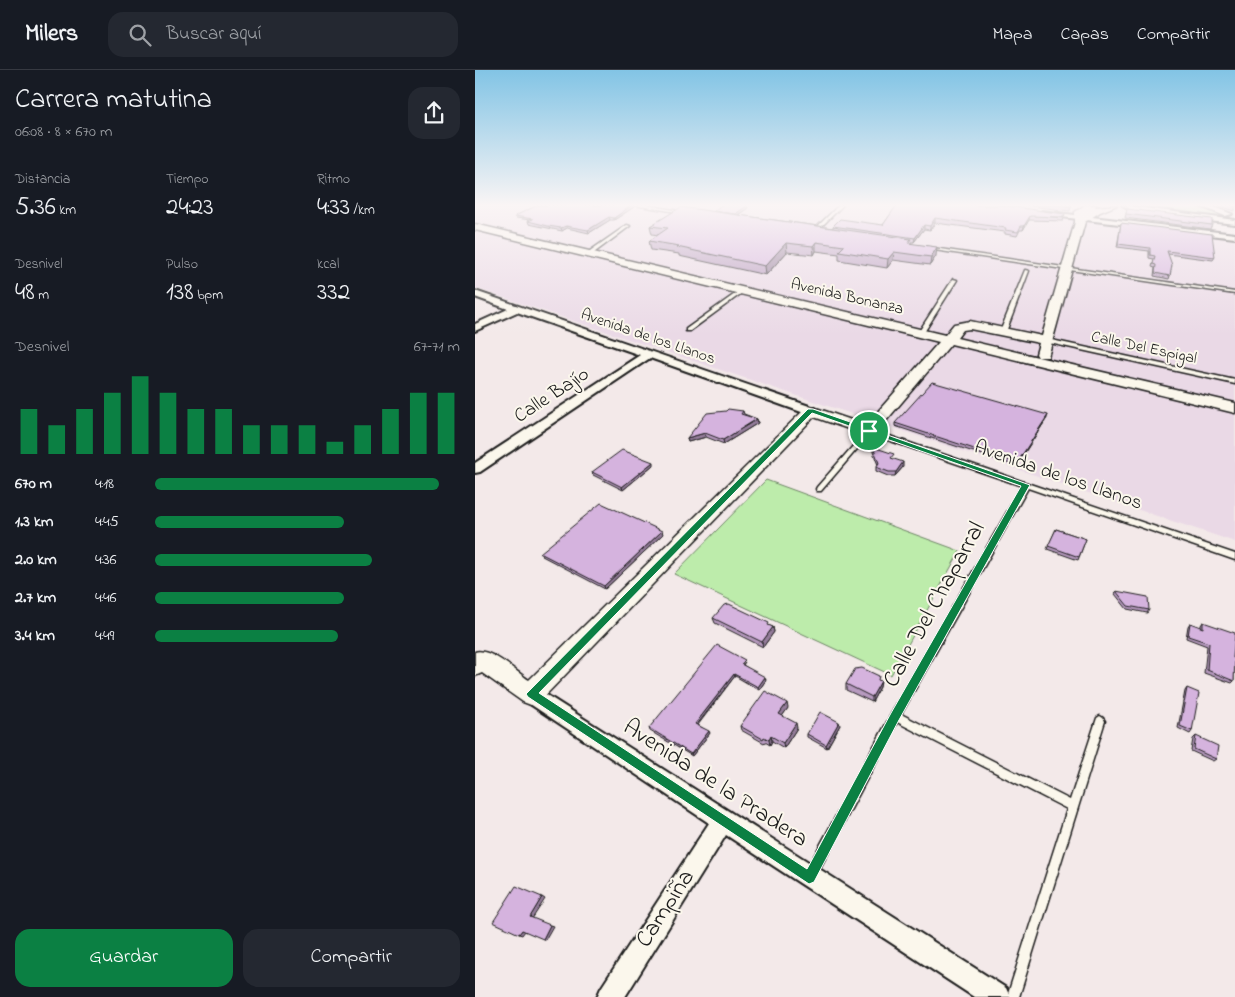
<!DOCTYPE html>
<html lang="es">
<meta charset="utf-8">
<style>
:root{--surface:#171b24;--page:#242831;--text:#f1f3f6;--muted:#9ea1a6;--line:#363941;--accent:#0b8043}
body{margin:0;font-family:"Indie Flower",sans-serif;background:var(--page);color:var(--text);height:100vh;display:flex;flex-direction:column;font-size:19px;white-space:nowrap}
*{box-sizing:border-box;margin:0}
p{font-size:16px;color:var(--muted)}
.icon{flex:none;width:28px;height:28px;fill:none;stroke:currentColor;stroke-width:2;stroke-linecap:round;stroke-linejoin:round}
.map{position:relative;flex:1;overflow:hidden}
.sheet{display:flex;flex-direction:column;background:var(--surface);width:475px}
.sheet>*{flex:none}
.pin{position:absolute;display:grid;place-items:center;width:42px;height:42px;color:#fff;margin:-21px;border:2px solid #fff;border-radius:50%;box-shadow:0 1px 5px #0007}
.round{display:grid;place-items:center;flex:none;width:52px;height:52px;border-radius:15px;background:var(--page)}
.head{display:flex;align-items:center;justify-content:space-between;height:85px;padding:0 15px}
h1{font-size:28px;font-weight:600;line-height:38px}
.figures{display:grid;grid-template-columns:repeat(3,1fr);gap:8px;height:85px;padding:5px 15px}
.figures div{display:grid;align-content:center}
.figures b{font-size:25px;font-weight:600}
.figures small{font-size:14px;font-weight:400}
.figures p{font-size:14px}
.chart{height:140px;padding:10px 15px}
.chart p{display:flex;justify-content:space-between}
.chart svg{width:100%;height:90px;margin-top:5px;stroke:var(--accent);stroke-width:6}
.primary-button{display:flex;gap:10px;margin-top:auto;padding:10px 15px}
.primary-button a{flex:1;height:58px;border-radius:15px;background:var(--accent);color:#fff;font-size:20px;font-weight:600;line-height:58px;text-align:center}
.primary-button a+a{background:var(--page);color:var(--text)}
ul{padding:0 15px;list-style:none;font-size:16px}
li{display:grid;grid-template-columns:80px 60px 1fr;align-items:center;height:38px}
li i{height:12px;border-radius:6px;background:var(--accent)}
header{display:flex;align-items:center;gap:30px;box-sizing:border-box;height:70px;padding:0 25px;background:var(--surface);border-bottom:1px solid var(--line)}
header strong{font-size:24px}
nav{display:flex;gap:28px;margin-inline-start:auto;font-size:18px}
.search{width:350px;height:45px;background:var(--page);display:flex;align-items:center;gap:12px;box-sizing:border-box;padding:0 18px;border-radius:15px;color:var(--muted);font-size:19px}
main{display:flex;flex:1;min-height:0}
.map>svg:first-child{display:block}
</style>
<header>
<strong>Milers</strong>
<div class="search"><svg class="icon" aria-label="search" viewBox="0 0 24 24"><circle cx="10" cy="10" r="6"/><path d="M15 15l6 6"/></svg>Buscar aquí</div>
<nav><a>Mapa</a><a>Capas</a><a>Compartir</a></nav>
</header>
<main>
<section class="sheet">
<div class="head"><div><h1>Carrera matutina</h1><p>06:08 · 8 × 670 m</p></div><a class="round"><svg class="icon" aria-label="share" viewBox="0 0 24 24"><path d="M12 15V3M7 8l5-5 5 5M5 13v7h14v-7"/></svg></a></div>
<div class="figures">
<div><p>Distancia</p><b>5.36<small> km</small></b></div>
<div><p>Tiempo</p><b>24:23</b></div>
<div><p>Ritmo</p><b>4:33<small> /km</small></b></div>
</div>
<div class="figures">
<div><p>Desnivel</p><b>48<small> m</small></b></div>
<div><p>Pulso</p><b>138<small> bpm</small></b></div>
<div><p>kcal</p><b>332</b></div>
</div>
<div class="chart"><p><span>Desnivel</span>67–71 m</p>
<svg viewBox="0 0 160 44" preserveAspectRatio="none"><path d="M5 44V22M15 44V30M25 44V22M35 44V14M45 44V6M55 44V14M65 44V22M75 44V22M85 44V30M95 44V30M105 44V30M115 44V38M125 44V30M135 44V22M145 44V14M155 44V14"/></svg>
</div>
<ul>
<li><b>670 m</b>4:18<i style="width:93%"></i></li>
<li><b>1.3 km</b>4:45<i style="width:62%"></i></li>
<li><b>2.0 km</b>4:36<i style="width:71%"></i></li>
<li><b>2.7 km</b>4:46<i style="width:62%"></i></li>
<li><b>3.4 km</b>4:49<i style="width:60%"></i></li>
</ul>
<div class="primary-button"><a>Guardar</a><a>Compartir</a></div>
</section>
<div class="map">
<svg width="760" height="927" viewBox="0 0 760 927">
<rect width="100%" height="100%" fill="#f3e9e9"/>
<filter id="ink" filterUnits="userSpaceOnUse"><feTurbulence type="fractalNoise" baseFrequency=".02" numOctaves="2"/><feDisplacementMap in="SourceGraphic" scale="10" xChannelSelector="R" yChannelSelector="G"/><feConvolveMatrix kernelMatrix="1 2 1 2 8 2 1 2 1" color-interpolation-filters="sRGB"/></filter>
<g filter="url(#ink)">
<polygon fill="#ead9e6" points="0,135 494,135 760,168 760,472 0,218"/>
<g fill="#bdecab" stroke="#6c8464">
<polygon points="666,135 715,135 760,149 675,139"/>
<polygon points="291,410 485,481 416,605 199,504"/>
</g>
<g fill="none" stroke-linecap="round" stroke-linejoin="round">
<g stroke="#1c1c1c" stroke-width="3">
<g id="service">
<polygon points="159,135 171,135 210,142 208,143"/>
<polygon points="364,135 368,135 341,162 339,162 339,160"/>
<polygon points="152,155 155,156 116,185 112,185 112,183"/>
<polygon points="451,177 760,222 760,224 452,179 451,179"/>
<polygon points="550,200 554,201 531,262 526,263 525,262"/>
<polygon points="478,209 482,210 448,264 444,264 443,263"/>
<polygon points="267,219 271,220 215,261 211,261 211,259"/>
<polygon points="572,269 760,310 760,314 570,272 569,271"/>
<polygon points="394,359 760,484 760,490 553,418 426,644 595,730 622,648 625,646 628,648 630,651 544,927 532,927 592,739 422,652 339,809 335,811 331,809 329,805 417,643 547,416 395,364 346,421 342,421 341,419 342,417 392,360"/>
</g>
</g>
<g stroke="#1c1c1c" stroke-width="4">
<g id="minor">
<polygon points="647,135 760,150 760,154 663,143"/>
<polygon points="723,135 734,135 757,144 750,146"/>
<polygon points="567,141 760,164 760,168 570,145 567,145"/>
<polygon points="0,221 340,338 342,341 340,344 332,344 175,288 5,402 0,403 0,393 165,285 42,242 0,261 0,254 33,239 0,227"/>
<polygon points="56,615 531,918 535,927 499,927 251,765 150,927 122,927 126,918 234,753 49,630 47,624 49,618"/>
</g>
</g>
<g stroke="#1c1c1c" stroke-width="3">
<path id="tertiary" d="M 610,135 L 621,135 L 620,137 L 642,135 L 625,142 L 610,152 L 573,287 L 563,287 L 561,284 L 564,273 L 495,259 L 488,260 L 482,268 L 760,333 L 760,343 L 476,274 L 400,364 L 388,364 L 339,347 L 64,632 L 56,635 L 48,632 L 7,603 L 0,606 L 0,582 C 14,577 42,602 54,610 L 331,338 L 341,338 L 391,355 L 464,272 L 0,160 L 0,154 L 470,265 L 479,254 L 495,251 L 567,266 L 600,152 L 600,142 Z"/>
</g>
<use href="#service" fill="#fbf7ec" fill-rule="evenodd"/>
<use href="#minor" fill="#fbf7ec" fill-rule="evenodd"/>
<use href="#tertiary" fill="#fbf7ec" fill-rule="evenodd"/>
</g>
<g fill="#b79abf" stroke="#1c1c1c">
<polygon points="63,135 159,135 159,137 139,150 135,150 114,163 92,158 87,161 54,154 53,151 55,150 41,148 40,146"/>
<polygon points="422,135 589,148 588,151 554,150 548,160 545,160 542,166 530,164 530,162 460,153 455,160 449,159 439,172 436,172 436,174 461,186 455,195 418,190 412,198 364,190 364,184 341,181 339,185 312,182 291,205 204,186 204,184 176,180 174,171 183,165 177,164 175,156 272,136 273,138 263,145 358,158 358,156 408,155"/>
<polygon points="549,135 596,135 595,141"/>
<polygon points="742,135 760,135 760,141"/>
<polygon points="652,139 737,155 735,159 650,148"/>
<polygon points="646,153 740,187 738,190 693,184 695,206 694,209 679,206 680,198 677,197 679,189 674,188 674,181 642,177"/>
<polygon points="268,341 269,344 282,349 283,353 249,374 231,367 213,372 212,368"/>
<polygon points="572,348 541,396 420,356 420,353"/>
<polygon points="398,377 418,389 428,397 420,406 413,406 401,401 401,397 403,395 398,382"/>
<polygon points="178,395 148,420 118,405 117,402"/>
<polygon points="581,459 611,469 603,490 572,479"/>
<polygon points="188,464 130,519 67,486 65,483"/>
<polygon points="641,521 674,540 672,543 652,539 640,524"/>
<polygon points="238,548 295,556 298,557 299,562 288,577 240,553"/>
<polygon points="728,552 758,588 759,611 757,613 729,603 732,576 711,568 713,556 715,553 726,557 726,555"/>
<polygon points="270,592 268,595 291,610 284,620 260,606 223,655 235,663 217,686 175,661 174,658"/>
<polygon points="406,611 405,617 397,632 371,620 371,614"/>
<polygon points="712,618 717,661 715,664 703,658 710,621"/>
<polygon points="313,638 307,646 322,658 309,678 297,671 295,675 290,672 289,673 266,660 265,656"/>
<polygon points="365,655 352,678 332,667 332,664"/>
<polygon points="721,666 741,689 738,691 716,681 718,669"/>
</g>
<g fill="#957d9b" stroke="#1c1c1c">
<polygon points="157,135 159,135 159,137 139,150 139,148"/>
<polygon points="272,136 273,138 261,146 260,144"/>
<polygon points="555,146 554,150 548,160 549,156"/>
<polygon points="134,147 135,150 114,163 113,160"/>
<polygon points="460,148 460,153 455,160 455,156"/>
<polygon points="449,155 449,159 439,172 440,168"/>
<polygon points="91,156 92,158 87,161 86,158"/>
<polygon points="341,172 341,181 339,185 338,176"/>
<polygon points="311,173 312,182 291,205 290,196"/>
<polygon points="462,177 461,186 455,195 456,187"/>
<polygon points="419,182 418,190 412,198 413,189"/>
<polygon points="573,345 572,348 541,396 542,393"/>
<polygon points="282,349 283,353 249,374 248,370"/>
<polygon points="230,363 231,367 213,372 212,368"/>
<polygon points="178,392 178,395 148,420 147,417"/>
<polygon points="428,392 428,397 420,406 421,402"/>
<polygon points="187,461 188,464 130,519 129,516"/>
<polygon points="298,557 299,562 288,577 287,572"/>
<polygon points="259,604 260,606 221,656 220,654"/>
<polygon points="290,607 291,610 284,620 283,617"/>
<polygon points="406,611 405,617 397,632 397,627"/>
<polygon points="312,633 313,638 305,649 304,644"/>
<polygon points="364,652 365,655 352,678 351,675"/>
<polygon points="321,653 322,658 309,678 308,673"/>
<polygon points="234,661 235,663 217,686 216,684"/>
<polygon points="296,666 297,671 295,675 294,670"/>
<polygon points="67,827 70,829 57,849 55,847"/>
<polygon points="75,855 78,856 70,870 68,869"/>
<polygon points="47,860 50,861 47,865 44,864"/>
</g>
<g fill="#d5b3de" stroke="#1c1c1c">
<polygon points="63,135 157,135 139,148 134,147 113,160 91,156 86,158 73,156 53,151 58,149 40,146"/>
<polygon points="246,135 271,135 272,136 260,144 239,141"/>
<polygon points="422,135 525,135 590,144 589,147 555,146 549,156 546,156 543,162 530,160 531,158 460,148 455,156 449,155 440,168 358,156 365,149 408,155"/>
<polygon points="584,135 596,135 596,137"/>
<polygon points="206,137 436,169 433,173 462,177 456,187 419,182 413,189 364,181 369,176 341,172 338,176 311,173 290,196 202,177 204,176 174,171 193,158 175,156"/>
<polygon points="652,139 737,149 737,155 651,144"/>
<polygon points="646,153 737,164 740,187 692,181 697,195 695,206 680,203 681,195 678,194 680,186 675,185 675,178 643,174"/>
<polygon points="457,312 573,345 542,393 420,353"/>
<polygon points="253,339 268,341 266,344 282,349 248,370 230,363 212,368 232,343 251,341"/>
<polygon points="398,377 419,384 416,388 428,392 421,402 414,402 401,397 404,393"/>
<polygon points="147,380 178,392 147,417 117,402"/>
<polygon points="126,433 187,461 129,516 65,483"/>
<polygon points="581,459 611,469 604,487 573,476"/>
<polygon points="641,521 673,527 674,540 653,536"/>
<polygon points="254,534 294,553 293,555 298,557 287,572 238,548 249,535"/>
<polygon points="728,552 760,563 758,588 760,588 759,611 732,600 734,573 713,566 715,553 728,558"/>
<polygon points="242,575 270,590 266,594 290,607 283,617 259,604 220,654 234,661 216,684 174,658"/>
<polygon points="387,598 404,606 403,610 406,611 397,627 371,614 380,599"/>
<polygon points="712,618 724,623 717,661 705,656"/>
<polygon points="290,621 312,633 304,644 321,653 308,673 296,666 294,670 289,667 288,669 265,656"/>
<polygon points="345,642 364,652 351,675 332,664"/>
<polygon points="721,666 743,676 741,689 719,679"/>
<polygon points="41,816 67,827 55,847 75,855 68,869 47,860 44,864 18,852"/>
</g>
</g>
<linearGradient id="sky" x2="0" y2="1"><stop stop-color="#82c4e5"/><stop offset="0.51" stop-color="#faf5f5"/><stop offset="1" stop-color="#faf5f5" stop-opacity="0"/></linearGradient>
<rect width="760" height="265" fill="url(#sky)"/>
<path fill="#0b8043" stroke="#fff" fill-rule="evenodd" d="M 333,339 L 338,339 L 555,415 L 424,650 L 339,812 L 334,814 L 53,627 L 51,624 ZM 337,343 L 546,416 L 416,643 L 332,799 L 64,623 Z"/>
<g text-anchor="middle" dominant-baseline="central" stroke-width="4" stroke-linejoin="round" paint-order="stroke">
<g font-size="16" fill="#1c1c1c" stroke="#fbf7ec">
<text transform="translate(372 227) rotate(13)">Avenida Bonanza</text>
<text transform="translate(173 267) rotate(19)">Avenida de los Llanos</text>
<text transform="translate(669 278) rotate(12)">Calle Del Espigal</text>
</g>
<g font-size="20" fill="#1c1c1c" stroke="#fbf7ec">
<text transform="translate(77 326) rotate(-33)">Calle Bajío</text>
<text transform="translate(583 406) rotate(19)">Avenida de los Llanos</text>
</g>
<g font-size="24" fill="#1c1c1c" stroke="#fbf7ec">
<text transform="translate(460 535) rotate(-61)">Calle Del Chaparral</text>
<text transform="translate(240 714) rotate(33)">Avenida de la Pradera</text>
<text transform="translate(191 839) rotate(-57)">Campiña</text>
</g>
</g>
</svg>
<div class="pin" style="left:394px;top:361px;background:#1e9e55"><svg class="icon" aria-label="arrive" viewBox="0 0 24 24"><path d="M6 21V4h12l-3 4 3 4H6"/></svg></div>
</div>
</main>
